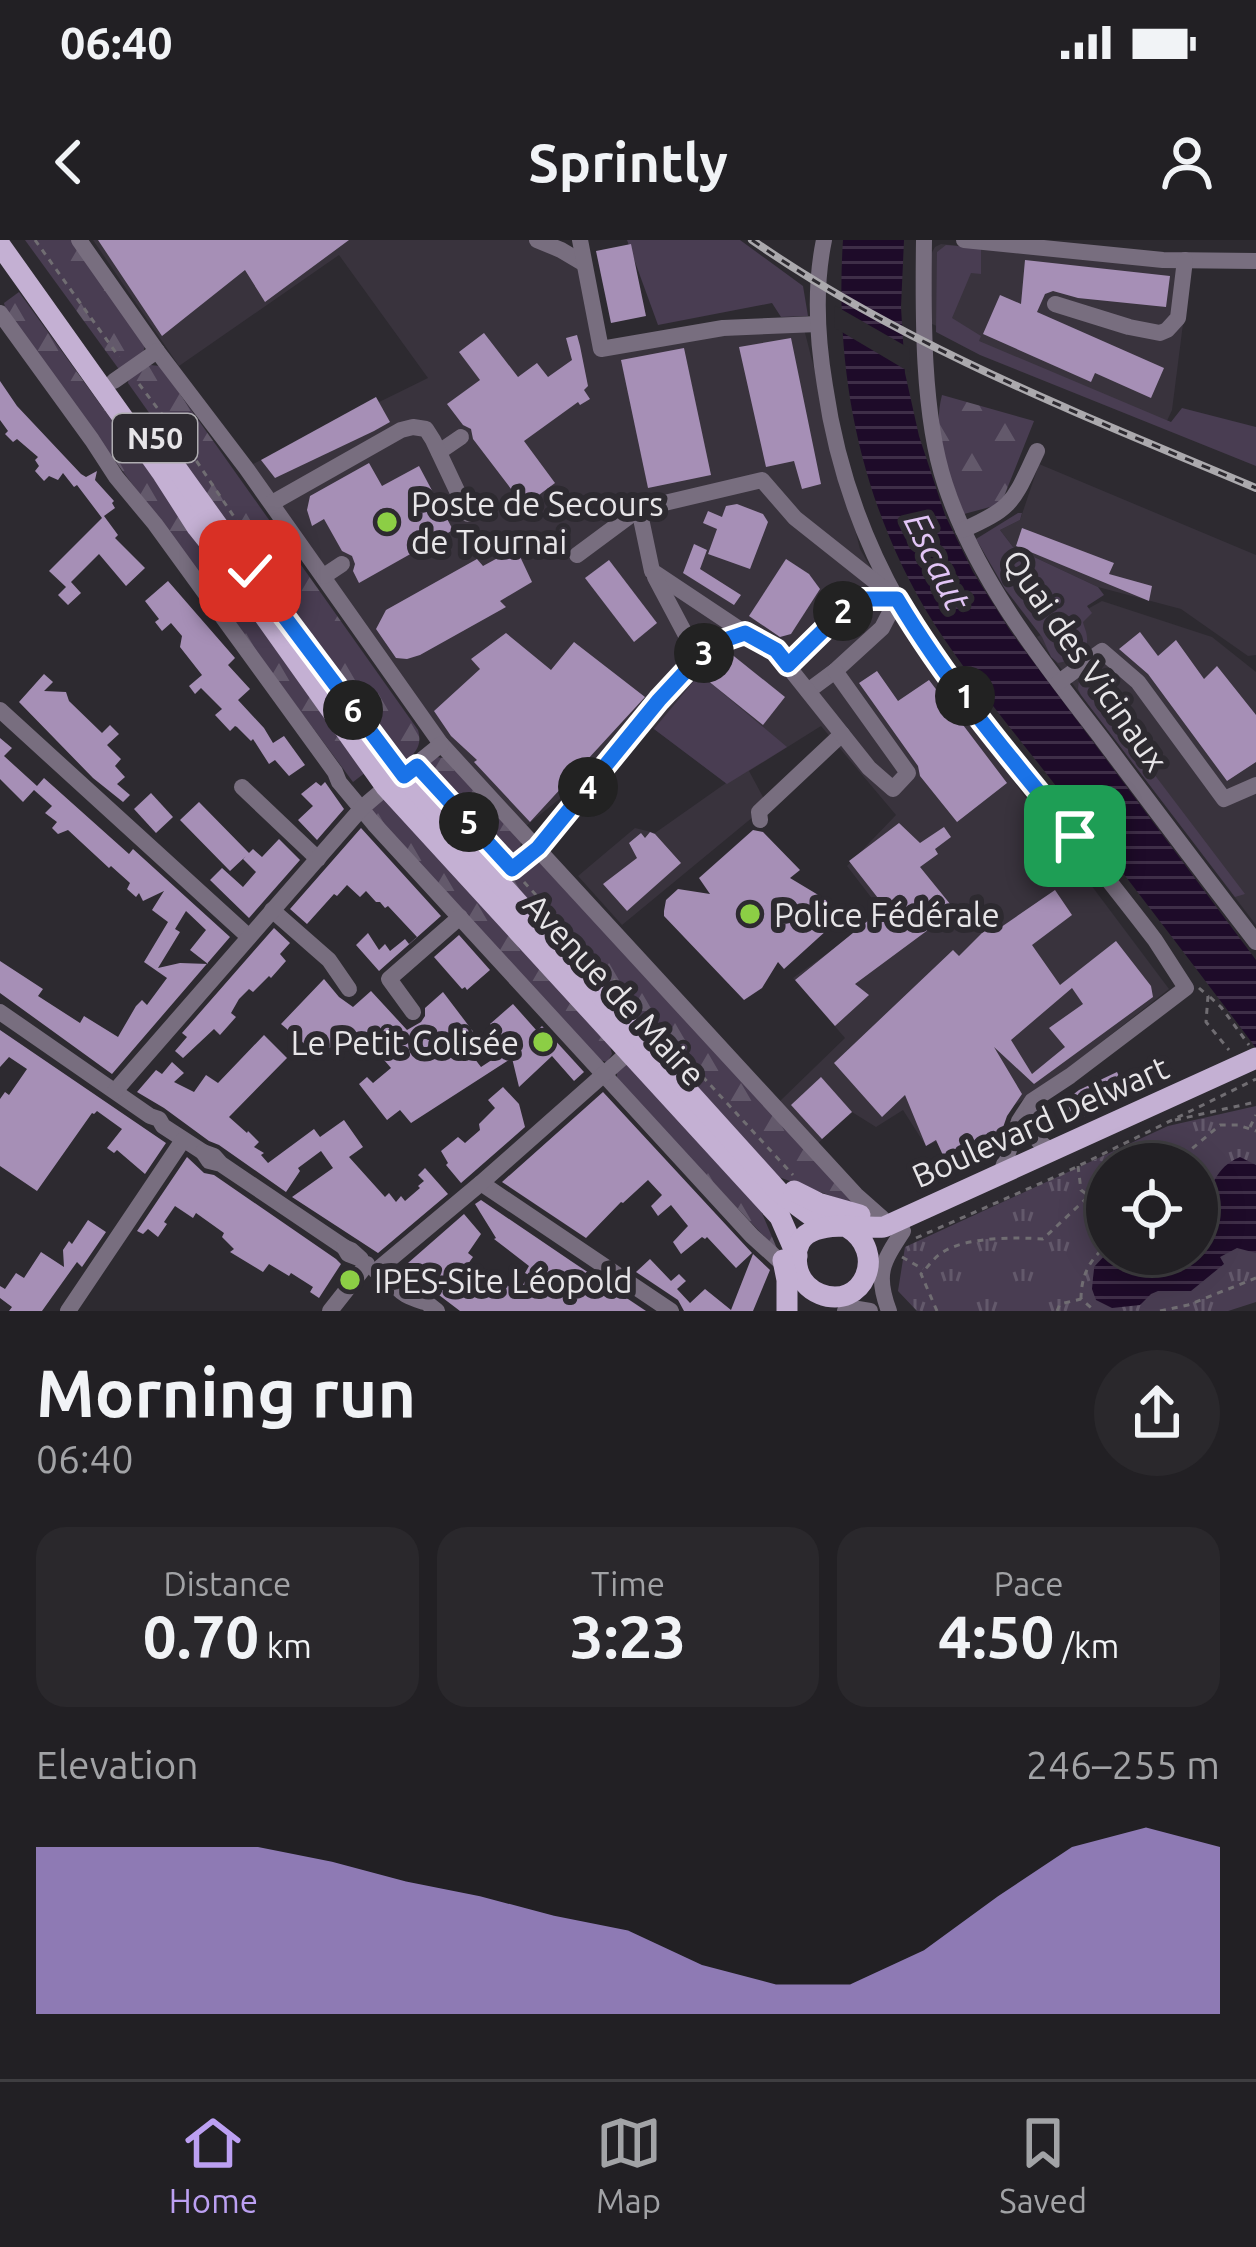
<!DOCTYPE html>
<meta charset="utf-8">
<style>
:root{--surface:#222024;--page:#2a282c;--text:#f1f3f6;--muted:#a2a3a6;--line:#3f3e41;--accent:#bca0f2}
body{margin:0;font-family:Ubuntu,sans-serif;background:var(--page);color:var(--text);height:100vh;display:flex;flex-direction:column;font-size:45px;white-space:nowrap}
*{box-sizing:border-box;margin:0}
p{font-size:39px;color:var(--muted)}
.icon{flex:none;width:66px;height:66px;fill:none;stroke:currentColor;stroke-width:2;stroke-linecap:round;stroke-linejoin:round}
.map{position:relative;height:1071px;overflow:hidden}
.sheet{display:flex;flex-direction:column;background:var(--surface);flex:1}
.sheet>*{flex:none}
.tools{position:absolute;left:1086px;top:903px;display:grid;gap:24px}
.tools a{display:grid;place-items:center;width:132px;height:132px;border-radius:50%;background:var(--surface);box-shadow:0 6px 30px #0003,0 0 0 3px var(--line);font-size:60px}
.pin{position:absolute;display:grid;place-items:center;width:102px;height:102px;color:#fff;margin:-51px;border-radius:24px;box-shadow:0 6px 18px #0006}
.km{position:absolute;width:60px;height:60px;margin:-30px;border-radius:50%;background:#222;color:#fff;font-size:33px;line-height:60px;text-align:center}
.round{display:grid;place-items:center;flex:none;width:126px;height:126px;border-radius:63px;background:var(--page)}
.overview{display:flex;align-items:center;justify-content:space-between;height:204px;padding:0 36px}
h1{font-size:66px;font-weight:700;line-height:90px}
.figures{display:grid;grid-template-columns:repeat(3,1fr);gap:18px;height:204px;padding:12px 36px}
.figures div{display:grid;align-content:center;border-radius:30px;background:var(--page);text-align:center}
.figures b{font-size:60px;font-weight:700}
.figures small{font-size:33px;font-weight:400}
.figures p{font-size:33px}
.chart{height:336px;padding:24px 36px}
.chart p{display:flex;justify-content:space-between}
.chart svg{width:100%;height:216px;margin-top:12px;fill:var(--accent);opacity:.7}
.status{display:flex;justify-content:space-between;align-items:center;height:84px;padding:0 60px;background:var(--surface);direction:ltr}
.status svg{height:33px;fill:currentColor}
header{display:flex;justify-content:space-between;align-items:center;height:156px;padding:0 36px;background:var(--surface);font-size:54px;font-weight:700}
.dock{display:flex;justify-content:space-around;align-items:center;height:168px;border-top:3px solid var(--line);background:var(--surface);font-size:33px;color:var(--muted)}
.dock a{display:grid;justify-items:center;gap:6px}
.dock .current{color:var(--accent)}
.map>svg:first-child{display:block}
</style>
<div class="status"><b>06:40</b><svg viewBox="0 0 49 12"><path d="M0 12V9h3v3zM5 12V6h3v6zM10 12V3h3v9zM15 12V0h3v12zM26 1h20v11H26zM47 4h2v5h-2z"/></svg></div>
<header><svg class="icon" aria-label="back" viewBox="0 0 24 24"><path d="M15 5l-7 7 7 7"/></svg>Sprintly<svg class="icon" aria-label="person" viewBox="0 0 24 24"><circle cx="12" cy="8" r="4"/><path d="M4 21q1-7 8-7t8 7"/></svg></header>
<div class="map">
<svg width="1256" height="1071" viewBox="0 0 1256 1071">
<defs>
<pattern id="forest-firs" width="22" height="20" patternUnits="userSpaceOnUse" patternTransform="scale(3)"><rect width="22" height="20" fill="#493d52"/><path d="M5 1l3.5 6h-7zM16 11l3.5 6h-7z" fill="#63596b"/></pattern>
<pattern id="park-tufts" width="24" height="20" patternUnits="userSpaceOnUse" patternTransform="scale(3)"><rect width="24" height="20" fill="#493d52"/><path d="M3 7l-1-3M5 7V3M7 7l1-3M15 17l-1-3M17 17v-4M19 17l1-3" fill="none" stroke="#63596b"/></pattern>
<pattern id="water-rules" width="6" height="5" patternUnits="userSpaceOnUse" patternTransform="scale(3)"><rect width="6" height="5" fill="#1e0b29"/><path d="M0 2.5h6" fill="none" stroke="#3f2e48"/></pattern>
</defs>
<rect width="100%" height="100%" fill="#2d2a30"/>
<g fill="#39333d">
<polygon points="93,0 547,0 579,20 601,109 803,85 860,309 906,390 1025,557 1169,749 1071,826 1020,862 986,880 926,906 903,870 876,887 852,872 817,904 779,862 845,798 793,738 853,695 877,665 847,626 896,575 821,486 749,531 763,557 759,572 622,685 578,636 635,588 655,593 726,543 650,486 526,586 445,500 251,225 428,138 339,15 179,126"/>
<polygon points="941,4 1190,29 1172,170 1166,183 932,84 930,16 935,7"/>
<polygon points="1039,224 1256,315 1256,415 1248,416 1181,369 1098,347 1013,307 1000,290 1020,280"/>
<polygon points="1102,361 1212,397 1256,432 1256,685 1037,397"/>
</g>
<g fill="#493d52">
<polygon points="627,0 740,0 803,46 808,76 781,77 772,63 658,85"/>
<polygon points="946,5 981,8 981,34 971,33 952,78 981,96 979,101 1171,182 1182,168 1256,187 1256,226 980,115 936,92 937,12"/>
<path d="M 1018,273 L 1022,273 L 1020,280 L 1000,290 L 1013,307 L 1098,347 L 1104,355 L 1087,366 L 1092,373 L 1083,382 C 1084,387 1087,392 1087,398 C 1089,412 1070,421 1058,423 L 1051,417 L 1042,397 L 1005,349 L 976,299 Z"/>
<polygon points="1094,429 1097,431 1088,447 1245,654 1235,657 1081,455 1078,449 1079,440"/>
<polygon points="698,436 707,440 787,507 727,544 654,489"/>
</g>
<g fill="url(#forest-firs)">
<polygon points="25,0 71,0 145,106 143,113 123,128 118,128"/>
<polygon points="19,52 366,532 353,542 7,75 4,63"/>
<path d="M 150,125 L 160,126 L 418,490 C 422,505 417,511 406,521 L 395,520 L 128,143 L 129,138 Z"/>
<path d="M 942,155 L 1034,181 L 1001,264 L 964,274 C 950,234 931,198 942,155 Z"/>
<polygon points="436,517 444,518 521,602 520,609 497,625 416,543 418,535"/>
<polygon points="381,559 388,560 608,799 612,814 607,822 600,820 370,570"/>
<polygon points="534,623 540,623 859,966 776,936 511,647 514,636"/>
<polygon points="627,824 761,971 778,1011 617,841 617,830"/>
</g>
<path fill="url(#park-tufts)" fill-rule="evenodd" d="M 1256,866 L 1256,1062 L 1228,1071 L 917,1071 L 898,1051 L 905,1007 L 1168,886 ZM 1107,924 L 1197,924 L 1197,1014 L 1107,1014 Z"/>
<g fill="url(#water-rules)">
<path d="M 843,0 L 904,0 L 901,67 L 905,133 L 919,196 L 945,275 L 973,332 L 1011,392 L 1256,720 L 1256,808 C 1190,720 1123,633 1056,546 C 1015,493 971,441 935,385 C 862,269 834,136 843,0 Z"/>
<path d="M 1240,917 L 1256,925 L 1256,1013 L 1237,1008 L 1220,1017 L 1224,1024 L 1191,1051 L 1158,1051 L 1151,1054 L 1140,1065 L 1112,1068 L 1096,1060 L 1092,1049 L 1094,1027 L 1107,1013 L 1197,1014 L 1197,960 C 1218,946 1212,929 1240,917 Z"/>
</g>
<polygon fill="#2d2a30" points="834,65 909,108 911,133 835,88"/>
<g fill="#a68fb6" fill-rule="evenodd">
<polygon points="98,0 349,0 265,62 245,30 162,96"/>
<polygon points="631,4 646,76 611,83 596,11"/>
<polygon points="1025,20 1170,36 1166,67 1078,58 1053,51 1045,54 1037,72 1164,128 1151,158 1095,133 1091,142 983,94 1000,55 1021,64"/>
<polygon points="484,93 518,137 537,123 548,137 572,120 566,98 577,95 580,106 588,146 584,150 590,159 580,165 578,162 524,201 555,243 524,266 473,199 471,189 463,185 447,164 480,140 459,112"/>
<polygon points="791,98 821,244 802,249 794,221 766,227 739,107"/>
<polygon points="684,108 711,235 648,248 621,120"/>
<polygon points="0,141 17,166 81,234 86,237 97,231 95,240 114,261 112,263 115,268 104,276 118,295 115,298 145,328 126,346 99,314 71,342 81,353 68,365 58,355 66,347 49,331 102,278 77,245 74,247 63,233 58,240 49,236 44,241 35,231 39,226 35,220 38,217 17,199 13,202 5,194 8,191 0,180"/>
<polygon points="376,157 390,182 374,191 275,238 261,220"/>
<polygon points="369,223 382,246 419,226 453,290 359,343 353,331 355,324 352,316 342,311 324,279 312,286 307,270 310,256"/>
<polygon points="737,264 763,274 768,282 750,329 708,314 717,289 703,283 708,271 722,277 726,266"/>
<polygon points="1022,288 1114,323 1109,334 1152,346 1149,361 1016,306"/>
<polygon points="694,304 707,310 700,329 741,355 734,365 683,333"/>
<polygon points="516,308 532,342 500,361 506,367 420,415 407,419 396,418 376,389 386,370 477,319 483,326"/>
<polygon points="786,319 809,334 820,349 791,394 780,397 749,376"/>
<polygon points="609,320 657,383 634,402 585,338"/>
<polygon points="168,341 235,418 228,425 250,449 238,460 264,488 273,503 284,496 305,525 289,536 275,520 269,524 253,499 251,501 237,487 235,486 230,491 215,475 222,469 201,448 195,454 189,446 202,435 180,407 182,396 171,383 162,391 155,382 159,379 145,361"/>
<polygon points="1140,392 1158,416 1176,400 1204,439 1217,426 1256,475 1256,522 1227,541 1148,434 1119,409"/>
<polygon points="506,393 551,430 574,402 645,457 530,582 474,522 477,520 451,496 434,471 480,429 471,419"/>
<polygon points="730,413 785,457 763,485 707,440"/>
<polygon points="877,431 898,461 929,440 1007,543 957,582 920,536 918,526 859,443"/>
<polygon points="44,434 53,442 44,451 66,452 69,461 102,493 110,485 119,494 107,505 121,519 115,526 125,537 117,544 130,555 123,562 93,538 19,462"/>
<path d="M 0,498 L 12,508 L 4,516 L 37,546 L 44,538 L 129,614 L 133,609 L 230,697 L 112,834 L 0,753 L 0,721 L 43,749 L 38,756 L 80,783 L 84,776 L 118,797 L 136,766 L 142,760 L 147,765 L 167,738 L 144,722 L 168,682 L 152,670 L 164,651 L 143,661 L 139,653 L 136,657 L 127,649 L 130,643 L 111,626 L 109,628 L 68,590 L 58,594 L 52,588 L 57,582 L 45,573 L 52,566 L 34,550 L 23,562 L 0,539 ZM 186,671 L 206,690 L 190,710 L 208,724 L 180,723 L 158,728 L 180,692 L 175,689 Z"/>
<polygon points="316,542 321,546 325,542 344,569 317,600 298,580 313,566 301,554"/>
<polygon points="151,553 173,577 156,593 134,569"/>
<polygon points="199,562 249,613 253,609 262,617 279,599 300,620 249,678 210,640 222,628 243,647 256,632 243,619 246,616 230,631 180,580"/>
<polygon points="899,583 920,603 944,587 951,597 935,609 938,614 920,627 955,670 855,744 869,755 835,786 795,740 885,667 849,621"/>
<polygon points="361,588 441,676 379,731 356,705 368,693 379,710 385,704 390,711 405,699 409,704 417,697 388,666 385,668 380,662 376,662 366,651 360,657 347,645 337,656 334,654 307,684 290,669"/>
<polygon points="753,590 763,592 800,630 790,638 825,659 838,680 784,729 778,722 762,748 744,760 664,676 664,671 666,660 678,649 710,654 699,638"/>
<polygon points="650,592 655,594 681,623 627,671 603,644 637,618 629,603 641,593 645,598"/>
<path d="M 1055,650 L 1072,675 L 1032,705 L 1060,745 L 1116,701 L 1151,746 L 1153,757 L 1034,844 L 994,807 L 1022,854 L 1007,876 L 993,916 L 952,935 L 936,900 L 926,906 L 905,855 L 882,877 L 834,823 L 953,710 L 959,716 L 986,689 L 994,692 ZM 1072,748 L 1083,764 L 1049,788 L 1065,807 L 1032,834 L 1011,800 Z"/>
<polygon points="274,688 290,703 280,714 286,721 271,738 269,736 253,752 249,749 239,759 231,773 236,777 220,795 214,789 183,818 175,811 187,797 182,793"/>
<polygon points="459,695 490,730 467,750 465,747 462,749 434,717"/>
<polygon points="324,739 339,757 353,767 371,751 407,790 421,782 425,776 425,768 443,752 478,798 465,806 481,827 510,808 490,784 513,764 537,791 542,786 584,832 574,841 552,816 519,847 512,818 411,883 400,870 387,880 359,844 367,837 373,843 391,828 372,806 366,811 349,792 335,806 333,804 330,808 317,796 307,806 281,784"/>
<polygon points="0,790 166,903 145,934 117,910 114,913 107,908 122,889 97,871 94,874 92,873 37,951 0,926 0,859 5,852 9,855 27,829 9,817 0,827"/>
<polygon points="264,795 287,818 229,877 247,893 248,891 259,902 254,907 264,913 261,915 268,923 314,889 320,897 344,880 363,907 349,917 385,957 389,953 396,962 401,956 405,961 420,948 418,946 424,941 418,935 425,928 448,954 378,1013 292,957 333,928 321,911 298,928 300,931 286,952 219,905 209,901 164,868 137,852 156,830 162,834 172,822 184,833 174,842 194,852 206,835 218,843"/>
<polygon points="1117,832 1128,856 1074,881 1066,860 1079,850"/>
<polygon points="821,837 852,872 822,899 791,865"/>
<polygon points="503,847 519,864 525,887 461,943 446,925 448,923 441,911 458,897 465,903 480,890 479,884 495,868 488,860"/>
<polygon points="603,852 752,1013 736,1028 707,997 705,999 702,997 681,1014 673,1002 688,986 671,965 658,976 651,966 662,955 648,940 623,963 621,962 586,998 502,942"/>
<polygon points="187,917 204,933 214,935 336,1019 341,1024 319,1058 310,1052 313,1047 291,1033 289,1036 269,1024 263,1032 230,1012 234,1009 222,997 224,993 196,973 193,978 175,966 164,982 167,984 158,997 148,989 143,994 137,991"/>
<polygon points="481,960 571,1021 646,1071 460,1071 410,1033 400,1030 464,974 481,994 468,1013 473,1017 465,1028 493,1048 498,1041 519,1051 529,1035 525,1033 529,1026 494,999 496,998 475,964"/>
<polygon points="88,980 106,992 82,1027 77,1022 42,1071 9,1071 12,1067 0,1058 0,1046 5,1049 16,1033 24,1038 41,1012 64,1027 63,1010 69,1001 72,1004"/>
<polygon points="753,1014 770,1030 753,1071 684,1071 678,1060 636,1032 650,1019 671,1041 679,1034 686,1041 677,1049 690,1063 705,1049 731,1070"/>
</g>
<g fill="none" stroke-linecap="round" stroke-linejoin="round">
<g stroke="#706d72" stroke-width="3" stroke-dasharray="6 6" stroke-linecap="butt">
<polyline points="35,0 119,117"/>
<polyline points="139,144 187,207 251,302"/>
<polyline points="462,575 501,617"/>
<polyline points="524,642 793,935"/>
<polyline points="1199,748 1208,756 1206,782 1229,810"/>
<polyline points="1210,757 1221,767 1249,805"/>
<polyline points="1175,880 1256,862"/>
<polyline points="1250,887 1256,875"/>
<polyline points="1174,924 1220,885 1238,885 1256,891"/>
<polyline points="1078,926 1081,950 1089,956 1107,988"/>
<polyline points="916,998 1064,933 1256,839"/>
<polyline points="902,1017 923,1029"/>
<path d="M 1081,1059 C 1081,1037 1089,1019 1107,1006"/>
<path d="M 937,1071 L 921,1034 C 928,1027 934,1017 943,1012 C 966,997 1015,997 1043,999 L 1089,956 L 1107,948"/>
<polyline points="1057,1071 1060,1064 1081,1059 1095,1071"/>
<polyline points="1160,1071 1188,1065 1256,1038"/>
</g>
<g stroke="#786e7f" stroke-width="16">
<polyline points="79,0 157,111 246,228 441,504 856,955 882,978"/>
<polyline points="537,0 561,10 583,23"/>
<polyline points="580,0 601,109 723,88 818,84"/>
<path d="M 824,0 C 814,48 817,98 825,146 C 836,222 861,296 899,363 C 922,403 951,438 979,475 C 1036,551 1097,624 1155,700 L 1186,748 L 1070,836 L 1032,861 L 1019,881 L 1001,933"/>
<path d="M 924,0 C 923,73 922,175 945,244 C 976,339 1042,421 1102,499 C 1153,567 1204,635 1256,702"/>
<polyline points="964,0 1163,20 1256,21"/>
<polyline points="1055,64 1129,87 1160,93 1167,90 1178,78 1185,20"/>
<polyline points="0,73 92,200 116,237 155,284 335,532 339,542 374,584 752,996 784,1025"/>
<polyline points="114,141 157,111"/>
<polyline points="439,212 461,197"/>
<polyline points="272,263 401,190 413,187 426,189 433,200 468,274"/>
<polyline points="639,269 652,331 745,393"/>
<path d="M 963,290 C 1015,267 1013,261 1037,211"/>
<polyline points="577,315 639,269 762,240 795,278 892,355"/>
<polyline points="324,336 342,324"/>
<polyline points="655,337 698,418"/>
<path d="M 788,425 C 806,410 840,367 859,360 C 869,356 886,359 897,359"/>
<polyline points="1059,442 1102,411 1138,442 1224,559 1256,545"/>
<polyline points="808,451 835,431 882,388 897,359"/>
<polyline points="0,470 249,697"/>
<polyline points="242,547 318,619"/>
<polyline points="760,580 759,572 842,494"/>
<polyline points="498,641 538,608 660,460 698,418 715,403 745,393 775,410 869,528 893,549 908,533 835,431"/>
<polyline points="272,670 329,720 349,749"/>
<polyline points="0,772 150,876 159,879 163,886 203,912"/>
<polyline points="413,772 389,739 460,677"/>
<path d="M 115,851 L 361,569 C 386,545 415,527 441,504"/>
<path d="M 1032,862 C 1031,889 1027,896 1052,911"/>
<polyline points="221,924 209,921 203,912 214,916 221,924 344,1007"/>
<polyline points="481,943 671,1071"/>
<polygon points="344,1007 351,1010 361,1019 348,1014"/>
<polyline points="376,1031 481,943 629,812"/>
<path d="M 424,1062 C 412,1058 399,1054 393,1042 L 402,1043 L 437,1071"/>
<polyline points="68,1071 183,900"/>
<polyline points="330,1071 367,1024"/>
<polyline points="845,1071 852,1068 870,1071"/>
<path d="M 889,1071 C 875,1034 882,1023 903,991"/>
</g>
<g stroke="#c4b0d3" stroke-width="21">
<polyline points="0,5 163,234 197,287 233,332 386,547 780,977 797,1016"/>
<polyline points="161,207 297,396 403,536 779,952 824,985"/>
<polyline points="794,951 818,963 860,975"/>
<path d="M 847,987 C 889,1012 863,1071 820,1054 C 808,1049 799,1039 797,1026 C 789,973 854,989 884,987 L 1256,818"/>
<polyline points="783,1020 787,1040 787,1071"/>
</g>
<g stroke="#aba9ad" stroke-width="8">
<path id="rail" d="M 752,0 C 907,108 1083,175 1256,248"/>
</g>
<use href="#rail" stroke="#2d2a30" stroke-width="3" stroke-dasharray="9" stroke-linecap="butt"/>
</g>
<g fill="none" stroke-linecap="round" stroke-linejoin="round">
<g stroke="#fff" stroke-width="24">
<path id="route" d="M 250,331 L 404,536 L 417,526 L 512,629 L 538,608 L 659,460 L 698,418 L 716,403 L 745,393 L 776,410 L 788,425 L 844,370 L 860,359 L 897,359 C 947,443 1012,520 1075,596"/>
</g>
<use href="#route" stroke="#1a73e8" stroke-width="15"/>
</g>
<g fill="#8cce45" stroke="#2d2a30" stroke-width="4.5">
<circle cx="387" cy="282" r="12"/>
<circle cx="750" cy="674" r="12"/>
<circle cx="543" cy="802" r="12"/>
<circle cx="350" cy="1040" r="12"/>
</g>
<g text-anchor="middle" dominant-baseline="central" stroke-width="12" stroke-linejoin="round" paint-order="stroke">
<rect fill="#2d2a30" stroke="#afadb1" stroke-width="3" x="113" y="174" width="84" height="48" rx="9"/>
<g font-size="30" font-weight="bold" fill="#e7e5e8">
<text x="155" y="198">N50</text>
</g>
<g font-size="33" fill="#e7e5e8" stroke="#2d2a30" text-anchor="start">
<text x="411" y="263">Poste de Secours<tspan x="411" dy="38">de Tournai</tspan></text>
<text x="774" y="674">Police Fédérale</text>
<text x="519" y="802" text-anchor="end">Le Petit Colisée</text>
<text x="374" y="1040">IPES-Site Léopold</text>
</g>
<g font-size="33" fill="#e7e5e8" stroke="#2d2a30">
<text transform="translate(1086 420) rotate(55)">Quai des Vicinaux</text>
<text transform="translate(615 749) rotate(47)">Avenue de Maire</text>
<text transform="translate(1040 881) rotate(-24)">Boulevard Delwart</text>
</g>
<g font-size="36" font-style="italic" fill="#e2c5f6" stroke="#2d2a30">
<text transform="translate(938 321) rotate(64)">Escaut</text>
</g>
</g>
</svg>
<div class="tools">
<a><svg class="icon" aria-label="locate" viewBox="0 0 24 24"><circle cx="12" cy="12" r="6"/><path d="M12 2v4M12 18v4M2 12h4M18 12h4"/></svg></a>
</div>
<div class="pin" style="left:1075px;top:596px;background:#1e9e55"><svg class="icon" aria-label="arrive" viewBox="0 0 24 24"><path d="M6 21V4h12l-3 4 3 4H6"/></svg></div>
<div class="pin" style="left:250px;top:331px;background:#d93025"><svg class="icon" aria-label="check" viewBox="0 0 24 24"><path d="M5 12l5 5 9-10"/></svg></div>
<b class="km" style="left:965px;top:456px">1</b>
<b class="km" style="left:843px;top:371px">2</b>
<b class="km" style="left:704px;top:413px">3</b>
<b class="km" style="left:588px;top:547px">4</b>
<b class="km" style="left:469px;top:582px">5</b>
<b class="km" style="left:353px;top:470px">6</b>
</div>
<section class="sheet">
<div class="overview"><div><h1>Morning run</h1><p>06:40</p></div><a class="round"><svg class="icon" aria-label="share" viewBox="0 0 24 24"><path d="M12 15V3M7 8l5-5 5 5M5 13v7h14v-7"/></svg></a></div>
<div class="figures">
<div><p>Distance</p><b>0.70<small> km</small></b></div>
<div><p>Time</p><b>3:23</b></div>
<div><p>Pace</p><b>4:50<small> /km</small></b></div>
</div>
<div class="chart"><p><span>Elevation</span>246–255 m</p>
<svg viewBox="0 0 160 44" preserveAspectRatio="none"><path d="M0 44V10L10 10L20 10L30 10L40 13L50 17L60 20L70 24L80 27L90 34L100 38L110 38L120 31L130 20L140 10L150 6L160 10V44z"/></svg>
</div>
</section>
<nav class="dock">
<a class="current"><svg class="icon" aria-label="home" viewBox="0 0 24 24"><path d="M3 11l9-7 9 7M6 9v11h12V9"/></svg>Home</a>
<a><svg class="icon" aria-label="map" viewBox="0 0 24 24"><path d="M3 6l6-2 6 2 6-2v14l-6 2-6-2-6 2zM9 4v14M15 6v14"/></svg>Map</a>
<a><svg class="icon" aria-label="saved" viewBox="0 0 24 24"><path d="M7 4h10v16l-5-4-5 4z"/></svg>Saved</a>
</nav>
